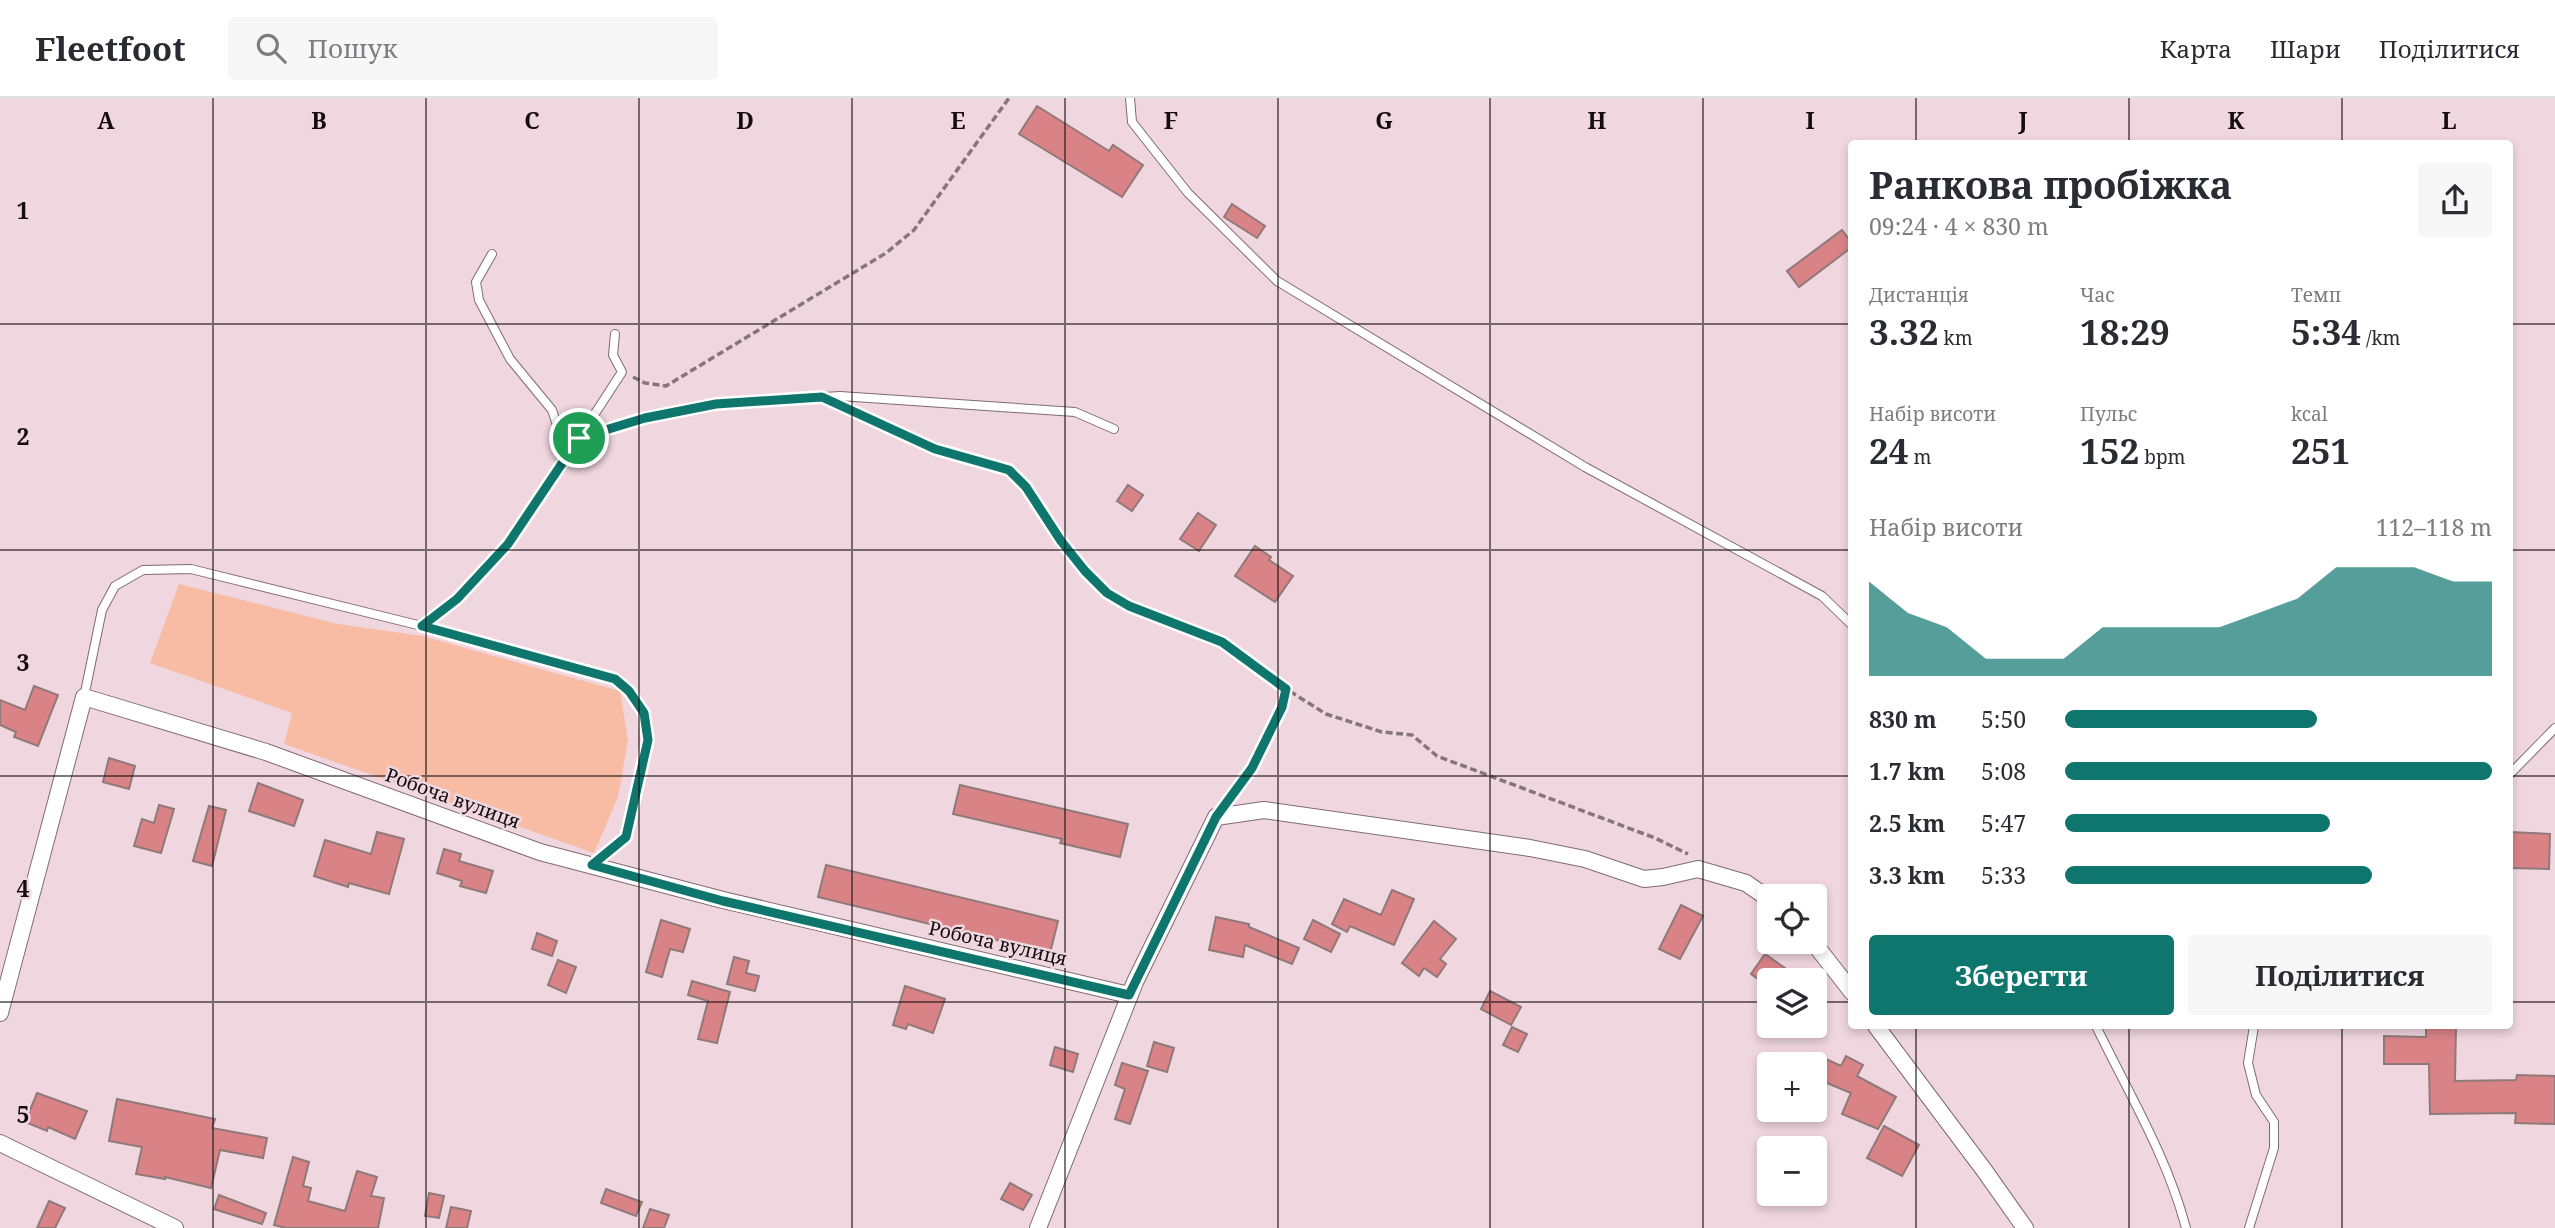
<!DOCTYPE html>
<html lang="uk">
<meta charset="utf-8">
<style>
:root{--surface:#fff;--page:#f7f7f7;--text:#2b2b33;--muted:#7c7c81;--line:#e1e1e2;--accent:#0f766e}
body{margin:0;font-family:"Noto Serif",serif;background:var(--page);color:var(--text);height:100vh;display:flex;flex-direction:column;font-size:26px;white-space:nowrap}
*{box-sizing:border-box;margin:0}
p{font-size:23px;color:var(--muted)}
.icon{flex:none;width:38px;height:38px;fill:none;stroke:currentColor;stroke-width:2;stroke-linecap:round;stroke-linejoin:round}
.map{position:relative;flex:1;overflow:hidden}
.sheet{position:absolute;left:1848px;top:42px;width:665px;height:889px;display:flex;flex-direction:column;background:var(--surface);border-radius:7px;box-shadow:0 4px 10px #0003}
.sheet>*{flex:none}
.buttons{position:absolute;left:1757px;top:786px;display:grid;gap:14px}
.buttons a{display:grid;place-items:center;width:70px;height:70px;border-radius:7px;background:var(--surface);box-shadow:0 4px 10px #0003;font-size:35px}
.pin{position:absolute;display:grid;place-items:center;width:60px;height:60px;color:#fff;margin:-30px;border:4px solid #fff;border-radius:50%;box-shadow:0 2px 7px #0007}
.round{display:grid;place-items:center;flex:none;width:74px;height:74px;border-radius:7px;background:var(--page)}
.summary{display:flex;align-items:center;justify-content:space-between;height:119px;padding:0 21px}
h1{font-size:38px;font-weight:700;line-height:52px}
.metrics{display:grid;grid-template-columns:repeat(3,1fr);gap:10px;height:119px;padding:7px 21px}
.metrics div{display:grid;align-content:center}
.metrics b{font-size:35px;font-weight:700}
.metrics small{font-size:19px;font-weight:400}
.metrics p{font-size:19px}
.chart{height:196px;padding:14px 21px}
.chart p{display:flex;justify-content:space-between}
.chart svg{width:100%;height:126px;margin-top:7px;fill:var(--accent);opacity:.7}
.cta{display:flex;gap:14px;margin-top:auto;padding:14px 21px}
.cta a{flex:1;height:80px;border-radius:7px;background:var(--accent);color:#fff;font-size:28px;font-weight:700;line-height:80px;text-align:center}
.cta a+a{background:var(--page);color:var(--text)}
ul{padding:0 21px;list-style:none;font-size:23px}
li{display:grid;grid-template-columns:112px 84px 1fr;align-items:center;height:52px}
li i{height:18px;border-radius:9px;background:var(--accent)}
header{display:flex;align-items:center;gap:42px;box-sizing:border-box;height:98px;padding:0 35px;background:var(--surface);border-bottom:2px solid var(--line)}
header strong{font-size:33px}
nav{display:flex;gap:38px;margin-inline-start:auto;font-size:24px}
.search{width:490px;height:63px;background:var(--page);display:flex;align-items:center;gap:18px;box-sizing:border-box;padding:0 24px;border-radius:7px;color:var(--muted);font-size:26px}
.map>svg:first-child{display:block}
</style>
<header>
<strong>Fleetfoot</strong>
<div class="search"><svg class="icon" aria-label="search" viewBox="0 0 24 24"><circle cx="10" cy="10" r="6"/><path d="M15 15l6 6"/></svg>Пошук</div>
<nav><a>Карта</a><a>Шари</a><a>Поділитися</a></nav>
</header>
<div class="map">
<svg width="2555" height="1130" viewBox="0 0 2555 1130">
<rect width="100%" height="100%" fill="#efd6df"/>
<polygon fill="#f8bba4" points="179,486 338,526 422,538 620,593 628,642 618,699 594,755 284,646 292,615 150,565"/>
<g fill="#d98387" stroke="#907979" stroke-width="2">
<polygon points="1037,8 1109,53 1113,47 1143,67 1122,99 1019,36"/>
<polygon points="1232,106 1265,128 1257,140 1224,119"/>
<polygon points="1842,132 1852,145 1852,149 1799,189 1787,173"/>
<polygon points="1128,387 1143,397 1132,413 1117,403"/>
<polygon points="1198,415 1216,427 1199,453 1180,441"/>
<polygon points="1255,448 1271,459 1269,462 1293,478 1275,504 1235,478"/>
<polygon points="34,588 58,597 38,648 14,639 16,634 0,627 0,602 25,612"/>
<polygon points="109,660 135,668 129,691 103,684"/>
<polygon points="258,685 303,702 294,728 249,713"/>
<polygon points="960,687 1128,726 1120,759 1060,745 1062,741 953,716"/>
<polygon points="159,707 174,711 161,755 134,748 142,721 154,725"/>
<polygon points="209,708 226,712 212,768 193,763"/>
<polygon points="377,734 404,741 389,796 349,785 348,789 314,778 325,742 371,756"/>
<polygon points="2510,734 2550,736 2549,771 2510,770"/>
<polygon points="444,751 461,756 459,763 493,773 486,795 460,788 462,783 437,775"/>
<polygon points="826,767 1058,823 1050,855 818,799"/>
<polygon points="1392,792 1414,801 1394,847 1350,828 1347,834 1332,826 1344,801 1381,817"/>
<polygon points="1681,807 1703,818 1680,861 1659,851"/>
<polygon points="1216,819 1249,826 1249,829 1299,850 1292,866 1245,847 1243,859 1209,852"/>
<polygon points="661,822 690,831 683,854 670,851 662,879 646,874"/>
<polygon points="1313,822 1340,836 1331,854 1304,841"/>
<polygon points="1434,823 1456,841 1440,861 1446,866 1437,879 1424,870 1419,878 1402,865"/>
<polygon points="537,835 557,843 552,858 532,851"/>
<polygon points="1765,856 1802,882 1769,882 1769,889 1751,876"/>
<polygon points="734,859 749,863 746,875 759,878 755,893 727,886"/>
<polygon points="558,862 576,869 566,895 548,887"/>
<polygon points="692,883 730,894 717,945 698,941 708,903 688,897"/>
<polygon points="905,888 945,901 933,935 908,926 906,931 893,927"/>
<polygon points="1490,893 1521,909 1511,927 1481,911"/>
<polygon points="2426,928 2456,928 2455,983 2516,982 2517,977 2555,978 2555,1026 2515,1025 2516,1015 2430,1016 2429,966 2384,966 2384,938 2426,939"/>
<polygon points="1512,929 1527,936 1518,954 1503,947"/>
<polygon points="1154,944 1174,950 1167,974 1147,968"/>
<polygon points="1055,949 1078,956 1073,974 1050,967"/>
<polygon points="1815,956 1841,968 1846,958 1863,967 1857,978 1896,999 1878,1031 1842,1016 1851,995 1815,980"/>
<polygon points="1122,965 1148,973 1130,1026 1115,1021 1125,991 1115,987"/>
<polygon points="37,995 87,1013 75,1041 48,1029 47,1033 25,1024"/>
<polygon points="117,1001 215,1021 212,1030 267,1040 263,1060 220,1052 211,1090 165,1079 165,1081 136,1076 142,1049 109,1043"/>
<polygon points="1884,1028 1919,1047 1902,1078 1867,1060"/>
<polygon points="293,1059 309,1064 303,1088 311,1090 308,1103 345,1113 357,1073 377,1079 371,1098 384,1100 378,1130 286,1130 274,1127"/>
<polygon points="1010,1085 1032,1097 1023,1112 1001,1101"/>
<polygon points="606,1091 642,1104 636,1118 601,1105"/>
<polygon points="429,1095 444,1098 439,1120 425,1118"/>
<polygon points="219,1097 266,1115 262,1126 214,1111"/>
<polygon points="49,1103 65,1110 55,1130 37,1130"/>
<polygon points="451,1109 471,1113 467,1130 446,1130"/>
<polygon points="650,1111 669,1117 664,1130 643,1130"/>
</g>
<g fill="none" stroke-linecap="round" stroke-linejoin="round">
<g stroke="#816b73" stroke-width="10">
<g id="service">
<polyline points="1130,0 1132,24 1188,95 1277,183 1585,369 1822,498 1852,527"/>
<polyline points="492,156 476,184 479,202 510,261 552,312 560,336 562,367"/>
<polyline points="579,340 622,274 613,257 615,236"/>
<polyline points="422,528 615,581 629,593 644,615 648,642 626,739 592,767"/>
<polyline points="84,599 102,512 115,488 143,472 191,471 422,528 457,501 508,446 579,340 645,320 716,306 840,298 1075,314 1114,331"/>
<polyline points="2510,676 2555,630"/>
<path d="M 2096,928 C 2128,994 2167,1058 2186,1130"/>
<polyline points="2249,1130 2274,1050 2274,1024 2256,997 2248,965 2254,928"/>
</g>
</g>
<g stroke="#816b73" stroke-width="18">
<g id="minor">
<polyline points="1813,844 1852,894"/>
<polyline points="0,915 84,599 266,654 540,754 723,802 1129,897"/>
<polyline points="1876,928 1984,1072 2025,1130"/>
<polyline points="0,1045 175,1130"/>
<polyline points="1038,1130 1135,884 1216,719 1264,712 1530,750 1585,761 1644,781 1663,779 1698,771 1746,785 1769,801"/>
</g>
</g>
<g stroke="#86767c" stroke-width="3.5" stroke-dasharray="7 3.5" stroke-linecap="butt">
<polyline points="633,279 645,285 666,288 886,155 914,132 1009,0"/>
<polyline points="852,313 935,351 1009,372 1026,389 1061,443 1085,473 1107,495 1129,508 1222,544 1272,582 1326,616 1382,634 1412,637 1437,658 1655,740 1688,756"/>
<path d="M 1230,700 C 1254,668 1278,631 1286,591"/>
</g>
<use href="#service" stroke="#fff" stroke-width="8"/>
<use href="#minor" stroke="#fff" stroke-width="16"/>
</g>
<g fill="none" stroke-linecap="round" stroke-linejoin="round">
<g stroke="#fff" stroke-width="14">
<polygon id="route" points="822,299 935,351 1009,372 1026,389 1061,443 1085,473 1107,495 1129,508 1222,544 1286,591 1282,609 1252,670 1216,719 1129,897 723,803 592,767 626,739 648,642 644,615 629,593 615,581 422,528 457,501 508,446 579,340 645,320 716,306"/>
</g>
<use href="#route" stroke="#0f766e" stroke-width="9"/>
</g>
<path fill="none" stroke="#140c0f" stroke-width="2" stroke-opacity="0.55" d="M 213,0 L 213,1130M 426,0 L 426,1130M 639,0 L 639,1130M 852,0 L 852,1130M 1065,0 L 1065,1130M 1278,0 L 1278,1130M 1490,0 L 1490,1130M 1703,0 L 1703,1130M 1916,0 L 1916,46M 2129,0 L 2129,46M 2342,0 L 2342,46M 0,226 L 1852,226M 2510,226 L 2555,226M 0,452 L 1852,452M 2510,452 L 2555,452M 0,678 L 1852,678M 2510,678 L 2555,678M 0,904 L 1769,904M 1815,904 L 1852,904M 2510,904 L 2555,904M 1916,928 L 1916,1130M 2129,928 L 2129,1130M 2342,928 L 2342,1130"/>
<g text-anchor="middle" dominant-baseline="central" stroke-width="5" stroke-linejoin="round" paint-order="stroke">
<g font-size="19" fill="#140c0f" stroke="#efd6df">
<text transform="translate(453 700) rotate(20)">Робоча вулиця</text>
<text transform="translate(998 845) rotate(13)">Робоча вулиця</text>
</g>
</g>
<g font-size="23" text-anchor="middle" font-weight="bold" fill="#140c0f" stroke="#efd6df" stroke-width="5" stroke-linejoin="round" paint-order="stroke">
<text x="106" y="31">A</text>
<text x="319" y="31">B</text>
<text x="532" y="31">C</text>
<text x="745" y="31">D</text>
<text x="958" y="31">E</text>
<text x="1171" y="31">F</text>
<text x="1384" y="31">G</text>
<text x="1597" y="31">H</text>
<text x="1810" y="31">I</text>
<text x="2023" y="31">J</text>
<text x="2236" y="31">K</text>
<text x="2449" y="31">L</text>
<text x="23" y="121">1</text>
<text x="23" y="347">2</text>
<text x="23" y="573">3</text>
<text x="23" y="799">4</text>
<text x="23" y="1025">5</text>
</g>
</svg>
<div class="buttons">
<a><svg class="icon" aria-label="locate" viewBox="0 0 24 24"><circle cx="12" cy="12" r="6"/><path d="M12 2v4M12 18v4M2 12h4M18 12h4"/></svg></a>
<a><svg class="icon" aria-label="layers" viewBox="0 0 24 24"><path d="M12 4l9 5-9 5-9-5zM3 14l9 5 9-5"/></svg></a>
<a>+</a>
<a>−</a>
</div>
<div class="pin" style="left:579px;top:340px;background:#1e9e55"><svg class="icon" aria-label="arrive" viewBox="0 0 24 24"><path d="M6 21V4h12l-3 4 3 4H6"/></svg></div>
<section class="sheet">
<div class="summary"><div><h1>Ранкова пробіжка</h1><p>09:24 · 4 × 830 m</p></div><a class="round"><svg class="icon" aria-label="share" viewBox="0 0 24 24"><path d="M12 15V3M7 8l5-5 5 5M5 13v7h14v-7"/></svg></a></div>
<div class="metrics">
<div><p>Дистанція</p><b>3.32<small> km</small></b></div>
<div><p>Час</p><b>18:29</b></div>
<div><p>Темп</p><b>5:34<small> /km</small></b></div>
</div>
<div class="metrics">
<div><p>Набір висоти</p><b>24<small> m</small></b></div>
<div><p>Пульс</p><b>152<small> bpm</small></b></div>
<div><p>kcal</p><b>251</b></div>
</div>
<div class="chart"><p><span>Набір висоти</span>112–118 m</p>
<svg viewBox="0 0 160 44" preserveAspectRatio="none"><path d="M0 44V11L10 22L20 27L30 38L40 38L50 38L60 27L70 27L80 27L90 27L100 22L110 17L120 6L130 6L140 6L150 11L160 11V44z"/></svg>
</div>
<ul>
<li><b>830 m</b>5:50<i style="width:59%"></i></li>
<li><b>1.7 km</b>5:08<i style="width:100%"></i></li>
<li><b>2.5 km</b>5:47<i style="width:62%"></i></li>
<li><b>3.3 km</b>5:33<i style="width:72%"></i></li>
</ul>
<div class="cta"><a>Зберегти</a><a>Поділитися</a></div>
</section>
</div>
